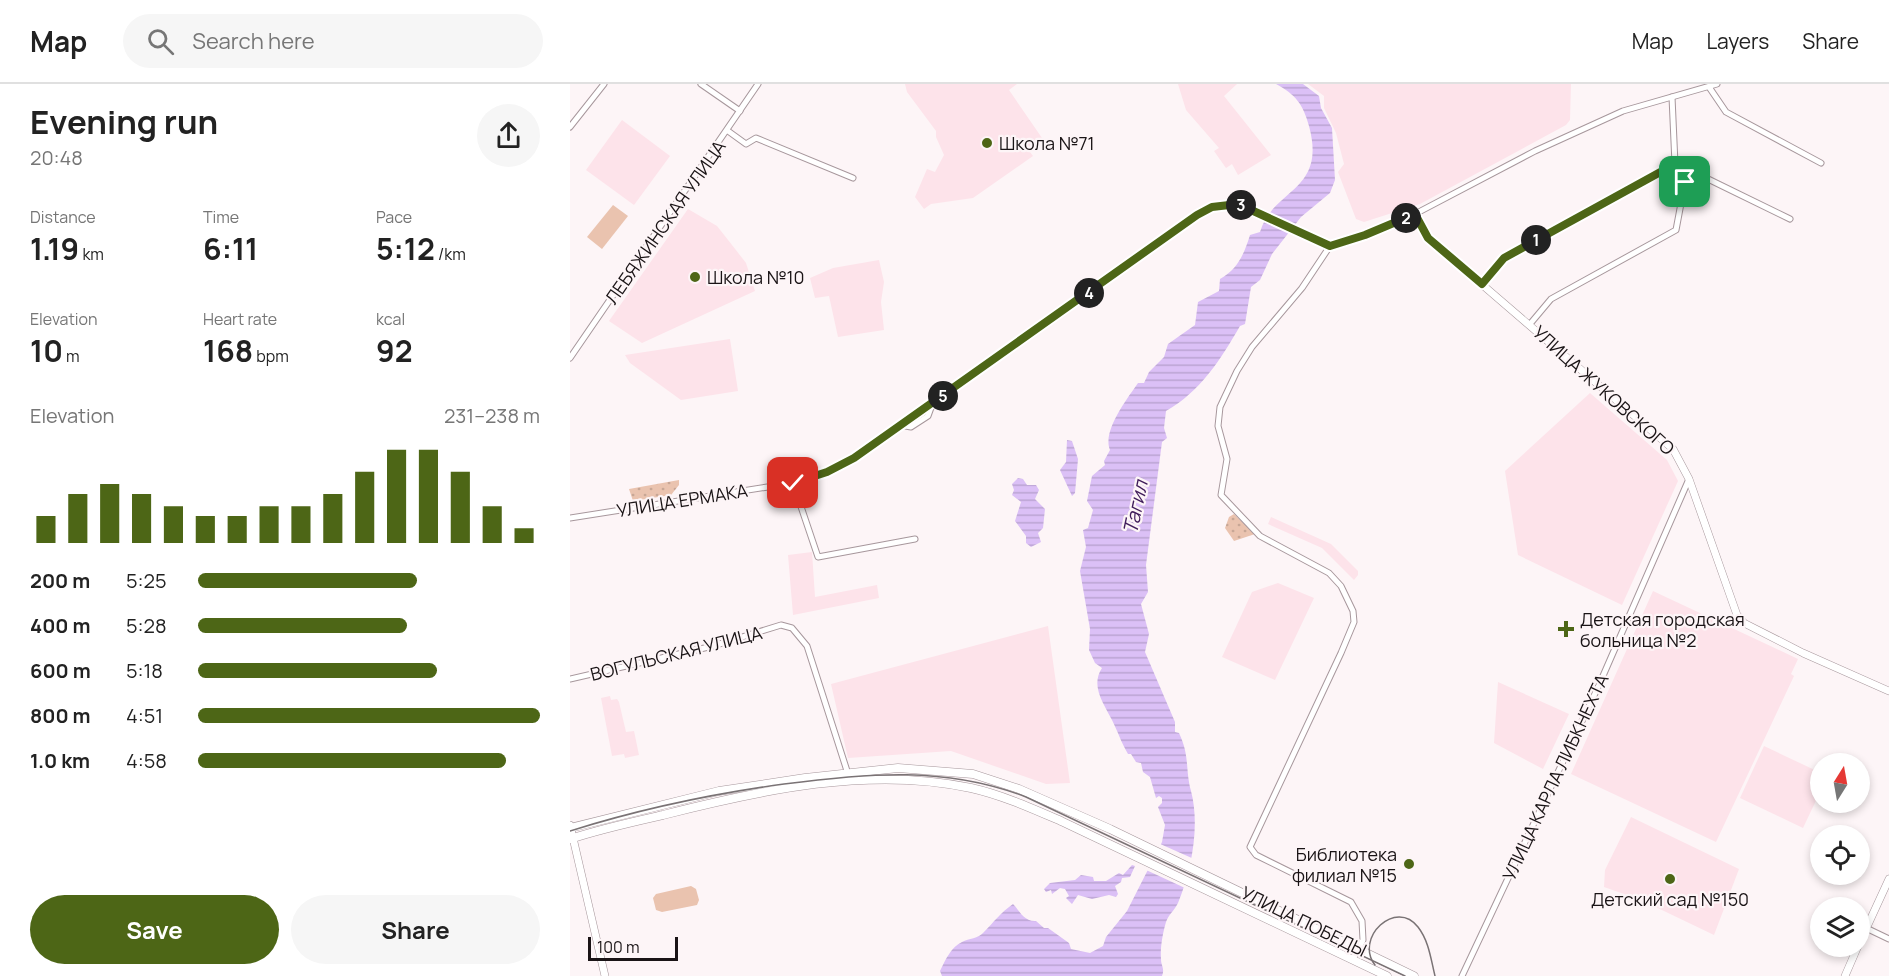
<!DOCTYPE html>
<meta charset="utf-8">
<style>
:root{--surface:#fff;--page:#f6f6f6;--text:#222;--muted:#767676;--line:#e0e0e0;--accent:#4d6616}
body{margin:0;font-family:Manrope,sans-serif;background:var(--page);color:var(--text);height:100vh;display:flex;flex-direction:column;font-size:22px;white-space:nowrap}
*{box-sizing:border-box;margin:0}
p{font-size:20px;color:var(--muted)}
.icon{flex:none;width:33px;height:33px;fill:none;stroke:currentColor;stroke-width:2;stroke-linecap:round;stroke-linejoin:round}
.map{position:relative;flex:1;overflow:hidden}
.drawer{display:flex;flex-direction:column;background:var(--surface);width:570px}
.drawer>*{flex:none}
.needle{width:39px;rotate:11deg}
.tools{position:absolute;left:1240px;top:669px;display:grid;gap:12px}
.tools a{display:grid;place-items:center;width:60px;height:60px;border-radius:50%;background:var(--surface);box-shadow:0 3px 9px #0003;font-size:30px}
.scale{position:absolute;left:18px;bottom:15px;width:90px;box-sizing:border-box;padding-left:6px;border:3px solid #1a1416;border-top:0;font-size:16px;line-height:21px;white-space:nowrap;color:#1a1416;-webkit-text-stroke:4px #fdf5f7;paint-order:stroke}
.pin{position:absolute;display:grid;place-items:center;width:51px;height:51px;color:#fff;margin:-26px;border-radius:12px;box-shadow:0 3px 9px #0006}
.km{position:absolute;width:30px;height:30px;margin:-15px;border-radius:50%;background:#222;color:#fff;font-size:16px;line-height:30px;text-align:center}
.round{display:grid;place-items:center;flex:none;width:63px;height:63px;border-radius:32px;background:var(--page)}
.head{display:flex;align-items:center;justify-content:space-between;height:102px;padding:0 30px}
h1{font-size:33px;font-weight:700;line-height:45px}
.metrics{display:grid;grid-template-columns:repeat(3,1fr);gap:9px;height:102px;padding:6px 30px}
.metrics div{display:grid;align-content:center}
.metrics b{font-size:30px;font-weight:700}
.metrics small{font-size:16px;font-weight:400}
.metrics p{font-size:16px}
.chart{height:168px;padding:12px 30px}
.chart p{display:flex;justify-content:space-between}
.chart svg{width:100%;height:108px;margin-top:6px;stroke:var(--accent);stroke-width:6}
.action{display:flex;gap:12px;margin-top:auto;padding:12px 30px}
.action a{flex:1;height:69px;border-radius:36px;background:var(--accent);color:#fff;font-size:24px;font-weight:700;line-height:69px;text-align:center}
.action a+a{background:var(--page);color:var(--text)}
ul{padding:0 30px;list-style:none;font-size:20px}
li{display:grid;grid-template-columns:96px 72px 1fr;align-items:center;height:45px}
li i{height:15px;border-radius:8px;background:var(--accent)}
header{display:flex;align-items:center;gap:36px;box-sizing:border-box;height:84px;padding:0 30px;background:var(--surface);border-bottom:2px solid var(--line)}
header strong{font-size:28px}
nav{display:flex;gap:33px;margin-inline-start:auto;font-size:21px}
.search{width:420px;height:54px;background:var(--page);display:flex;align-items:center;gap:15px;box-sizing:border-box;padding:0 21px;border-radius:33px;color:var(--muted);font-size:22px}
main{display:flex;flex:1;min-height:0}
.map>svg:first-child{display:block}
</style>
<header>
<strong>Map</strong>
<div class="search"><svg class="icon" aria-label="search" viewBox="0 0 24 24"><circle cx="10" cy="10" r="6"/><path d="M15 15l6 6"/></svg>Search here</div>
<nav><a>Map</a><a>Layers</a><a>Share</a></nav>
</header>
<main>
<section class="drawer">
<div class="head"><div><h1>Evening run</h1><p>20:48</p></div><a class="round"><svg class="icon" aria-label="share" viewBox="0 0 24 24"><path d="M12 15V3M7 8l5-5 5 5M5 13v7h14v-7"/></svg></a></div>
<div class="metrics">
<div><p>Distance</p><b>1.19<small> km</small></b></div>
<div><p>Time</p><b>6:11</b></div>
<div><p>Pace</p><b>5:12<small> /km</small></b></div>
</div>
<div class="metrics">
<div><p>Elevation</p><b>10<small> m</small></b></div>
<div><p>Heart rate</p><b>168<small> bpm</small></b></div>
<div><p>kcal</p><b>92</b></div>
</div>
<div class="chart"><p><span>Elevation</span>231–238 m</p>
<svg viewBox="0 0 160 44" preserveAspectRatio="none"><path d="M5 44V33M15 44V24M25 44V20M35 44V24M45 44V29M55 44V33M65 44V33M75 44V29M85 44V29M95 44V24M105 44V15M115 44V6M125 44V6M135 44V15M145 44V29M155 44V38"/></svg>
</div>
<ul>
<li><b>200 m</b>5:25<i style="width:64%"></i></li>
<li><b>400 m</b>5:28<i style="width:61%"></i></li>
<li><b>600 m</b>5:18<i style="width:70%"></i></li>
<li><b>800 m</b>4:51<i style="width:100%"></i></li>
<li><b>1.0 km</b>4:58<i style="width:90%"></i></li>
</ul>
<div class="action"><a>Save</a><a>Share</a></div>
</section>
<div class="map">
<svg width="1319" height="892" viewBox="0 0 1319 892">
<defs>
<pattern id="grass-dots" width="8" height="8" patternUnits="userSpaceOnUse" patternTransform="scale(1.5)"><rect width="8" height="8" fill="#eac3af"/><path d="M2 2h.1M6 6h.1" fill="none" stroke="#c8a796" stroke-width="1.8" stroke-linecap="round"/></pattern>
<pattern id="water-rules" width="6" height="5" patternUnits="userSpaceOnUse" patternTransform="scale(1.5)"><rect width="6" height="5" fill="#dbc0f6"/><path d="M0 2.5h6" fill="none" stroke="#bba4d2"/></pattern>
</defs>
<rect width="100%" height="100%" fill="#fdf5f7"/>
<g fill="#fde3ea">
<polygon points="335,0 447,0 439,6 472,54 457,64 463,72 403,114 361,120 354,125 345,113 357,85 365,88 374,71 366,53 366,47 337,8"/>
<polygon points="608,0 667,0 654,12 701,71 668,91 662,80 656,84 644,67 649,64 616,26"/>
<polygon points="738,0 1001,0 1000,36 996,41 850,120 794,138 786,135 768,88 774,80 766,49 754,24 754,12"/>
<polygon points="52,36 100,72 64,121 16,86"/>
<polygon points="118,125 147,142 162,161 176,179 185,207 72,259 39,237"/>
<polygon points="309,176 314,198 311,218 314,246 268,253 259,212 245,214 240,194 263,184"/>
<polygon points="160,255 168,307 111,316 60,279 55,271"/>
<polygon points="1020,309 1097,376 1108,397 1052,521 948,471 935,387"/>
<polygon points="701,433 761,460 788,487 788,491 784,496 752,464 698,440"/>
<polygon points="242,468 245,513 307,501 309,514 223,531 218,471"/>
<polygon points="708,499 744,514 705,596 652,573 682,508"/>
<polygon points="1083,507 1228,575 1221,590 1224,592 1146,758 1001,690"/>
<polygon points="478,542 500,699 476,700 381,667 278,674 261,600"/>
<polygon points="928,598 999,630 973,685 924,659"/>
<polygon points="40,612 41,616 47,615 49,618 56,648 64,647 69,671 55,674 54,670 42,672 31,614"/>
<polygon points="1194,662 1251,689 1251,706 1233,744 1170,714"/>
<polygon points="1061,733 1169,785 1144,851 1071,816 1034,803 1035,786"/>
</g>
<g fill="url(#grass-dots)">
<polygon points="109,396 109,401 101,411 63,417 59,405"/>
<polygon points="664,430 685,450 664,457 655,444 659,433"/>
</g>
<g fill="#eac3af">
<polygon points="43,121 58,132 32,165 17,153"/>
<polygon points="121,802 126,805 129,816 127,821 92,828 86,826 83,814 86,810"/>
</g>
<g fill="url(#water-rules)">
<path d="M 706,0 L 733,0 L 749,12 L 751,24 L 762,44 L 765,96 L 760,109 L 731,133 L 702,170 L 690,196 L 681,203 L 675,240 L 670,242 C 651,275 630,308 596,327 L 594,344 L 597,354 L 592,358 L 576,481 L 578,508 L 571,520 L 579,550 L 575,568 L 605,638 L 605,648 L 609,649 C 620,672 615,685 621,707 C 630,741 622,785 608,819 C 604,827 599,830 596,838 C 593,848 590,864 591,875 C 591,882 595,884 592,892 L 372,892 L 370,887 C 376,875 381,863 392,858 C 399,854 408,855 414,848 C 424,838 430,829 443,820 C 449,826 454,838 466,837 L 474,844 L 478,844 L 499,859 L 501,865 L 520,869 L 533,862 L 536,853 L 557,827 L 592,758 L 595,741 L 588,723 L 592,719 L 592,714 L 589,712 L 586,714 L 580,693 L 573,688 L 571,679 L 566,678 L 561,670 L 558,670 C 551,658 548,648 542,636 C 534,620 520,602 532,584 L 525,579 L 519,566 L 520,545 L 510,487 L 516,463 L 513,446 L 518,444 L 523,426 L 517,417 L 522,392 L 535,381 L 534,377 L 540,366 C 532,347 557,315 568,299 L 574,299 L 579,288 L 594,273 L 598,260 L 625,241 L 628,218 L 649,207 L 650,195 C 668,185 674,170 680,151 L 690,148 C 703,104 757,108 739,42 C 733,20 726,11 706,0 Z"/>
<polygon points="497,356 502,357 508,375 505,409 502,412 490,386 496,378"/>
<polygon points="448,394 453,395 457,401 466,401 469,406 465,415 475,425 473,444 468,449 471,458 461,463 456,459 456,452 445,437 451,418 442,411 444,406 442,400"/>
<polygon points="562,781 565,782 560,793 552,794 551,798 545,802 548,810 546,813 539,811 522,815 508,811 502,820 496,814 499,812 495,805 490,804 482,810 481,806 476,808 474,805 480,799 505,796 511,791 523,793 524,797 536,797 549,789 553,791"/>
</g>
<polygon fill="#fdf5f7" points="588,759 624,775 615,804 574,785"/>
<g fill="none" stroke-linecap="round" stroke-linejoin="round">
<g stroke="#a7979c" stroke-width="7">
<g id="minor">
<polyline points="131,0 170,27"/>
<polyline points="1139,3 1156,28 1251,79"/>
<polyline points="0,43 34,0"/>
<polyline points="158,47 176,60 186,54 283,94"/>
<polyline points="1110,88 1136,94 1220,135"/>
<polyline points="912,200 934,174 1105,80"/>
<polyline points="960,240 981,215 1106,146 1115,98 1105,80 1102,13"/>
<polyline points="0,274 188,0"/>
<polyline points="330,341 341,343 358,332 362,321"/>
<polyline points="223,399 248,473 345,455"/>
<polyline points="0,434 223,399 268,383 642,123 668,120 760,162"/>
<polyline points="0,595 143,562 211,541 222,544 237,562 278,690"/>
<polyline points="1296,844 1319,855"/>
<polyline points="783,875 793,856 792,837 781,818 686,771 680,763 771,569 784,538 783,527 771,502 759,489 690,452 651,411 657,375 648,342 650,323 667,287 682,263 732,204 760,162 845,130 965,67 1053,27 1147,0"/>
<polyline points="892,892 1029,601 1119,395"/>
</g>
</g>
<g stroke="#a7979c" stroke-width="8">
<g id="tertiary">
<polyline points="845,130 858,154 1103,365 1119,395 1167,531 1174,539 1233,569 1319,607"/>
<polyline points="0,741 35,892"/>
<polyline points="1290,858 1319,795"/>
<polyline points="1275,892 1288,862"/>
</g>
</g>
<g stroke="#a7979c" stroke-width="9">
<g id="secondary">
<polyline points="0,744 149,707 235,694 328,684 403,690 449,705 540,745 844,892"/>
<path d="M 0,755 C 30,745 62,738 93,731 C 191,706 300,682 401,704 C 432,711 461,724 491,737 L 817,892"/>
</g>
</g>
<use href="#minor" stroke="#fff" stroke-width="5"/>
<use href="#tertiary" stroke="#fff" stroke-width="7"/>
<use href="#secondary" stroke="#fff" stroke-width="8"/>
<g stroke="#7a7375" stroke-width="1.5">
<path d="M 0,747 C 70,725 141,710 214,700 C 298,689 376,682 456,713 L 835,892"/>
<path d="M 805,881 C 784,854 826,814 848,843 C 859,857 861,876 865,892"/>
</g>
</g>
<g fill="none" stroke-linecap="round" stroke-linejoin="round">
<g stroke="#fff" stroke-width="12">
<polyline id="route" points="223,399 257,388 284,374 627,131 642,123 668,120 760,162 795,151 845,130 858,154 912,200 934,174 1105,80 1115,98"/>
</g>
<use href="#route" stroke="#4d6616" stroke-width="8"/>
</g>
<g fill="#4d6616" stroke="#fdf5f7" stroke-width="2">
<circle cx="417" cy="59" r="6"/>
<circle cx="125" cy="193" r="6"/>
<path d="M993 536h6v6h6v6h-6v6h-6v-6h-6v-6h6z"/>
<circle cx="839" cy="780" r="6"/>
<circle cx="1100" cy="795" r="6"/>
</g>
<g text-anchor="middle" dominant-baseline="central" stroke-width="4.5" stroke-linejoin="round" paint-order="stroke">
<g font-size="18" fill="#1a1416" stroke="#fdf5f7" text-anchor="start">
<text x="429" y="59">Школа №71</text>
<text x="137" y="193">Школа №10</text>
<text x="1010" y="535">Детская городская<tspan x="1010" dy="21">больница №2</tspan></text>
<text x="827" y="770" text-anchor="end">Библиотека<tspan x="827" dy="21">филиал №15</tspan></text>
<text x="1100" y="815" text-anchor="middle">Детский сад №150</text>
</g>
<g font-size="18" fill="#1a1416" stroke="#fdf5f7">
<text transform="translate(95 138) rotate(-55)">ЛЕБЯЖИНСКАЯ УЛИЦА</text>
<text transform="translate(1034 306) rotate(42)">УЛИЦА ЖУКОВСКОГО</text>
<text transform="translate(112 416) rotate(-9)">УЛИЦА ЕРМАКА</text>
<text transform="translate(106 569) rotate(-14)">ВОГУЛЬСКАЯ УЛИЦА</text>
<text transform="translate(985 693) rotate(-65)">УЛИЦА КАРЛА ЛИБКНЕХТА</text>
<text transform="translate(734 837) rotate(26)">УЛИЦА ПОБЕДЫ</text>
</g>
<g font-size="20" font-style="italic" fill="#401d5b" stroke="#fdf5f7">
<text transform="translate(565 423) rotate(-78)">Тагил</text>
</g>
</g>
</svg>
<div class="tools">
<a><svg class="needle" viewBox="-14 -14 28 28"><path d="M0-13l5 13h-10z" fill="#e53935"/><path d="M0 13l5-13h-10z" fill="#767676"/></svg></a>
<a><svg class="icon" aria-label="locate" viewBox="0 0 24 24"><circle cx="12" cy="12" r="6"/><path d="M12 2v4M12 18v4M2 12h4M18 12h4"/></svg></a>
<a><svg class="icon" aria-label="layers" viewBox="0 0 24 24"><path d="M12 4l9 5-9 5-9-5zM3 14l9 5 9-5"/></svg></a>
</div>
<div class="scale">100 m</div>
<div class="pin" style="left:1115px;top:98px;background:#1e9e55"><svg class="icon" aria-label="arrive" viewBox="0 0 24 24"><path d="M6 21V4h12l-3 4 3 4H6"/></svg></div>
<div class="pin" style="left:223px;top:399px;background:#d93025"><svg class="icon" aria-label="check" viewBox="0 0 24 24"><path d="M5 12l5 5 9-10"/></svg></div>
<b class="km" style="left:966px;top:156px">1</b>
<b class="km" style="left:836px;top:134px">2</b>
<b class="km" style="left:671px;top:121px">3</b>
<b class="km" style="left:519px;top:209px">4</b>
<b class="km" style="left:373px;top:312px">5</b>
</div>
</main>
